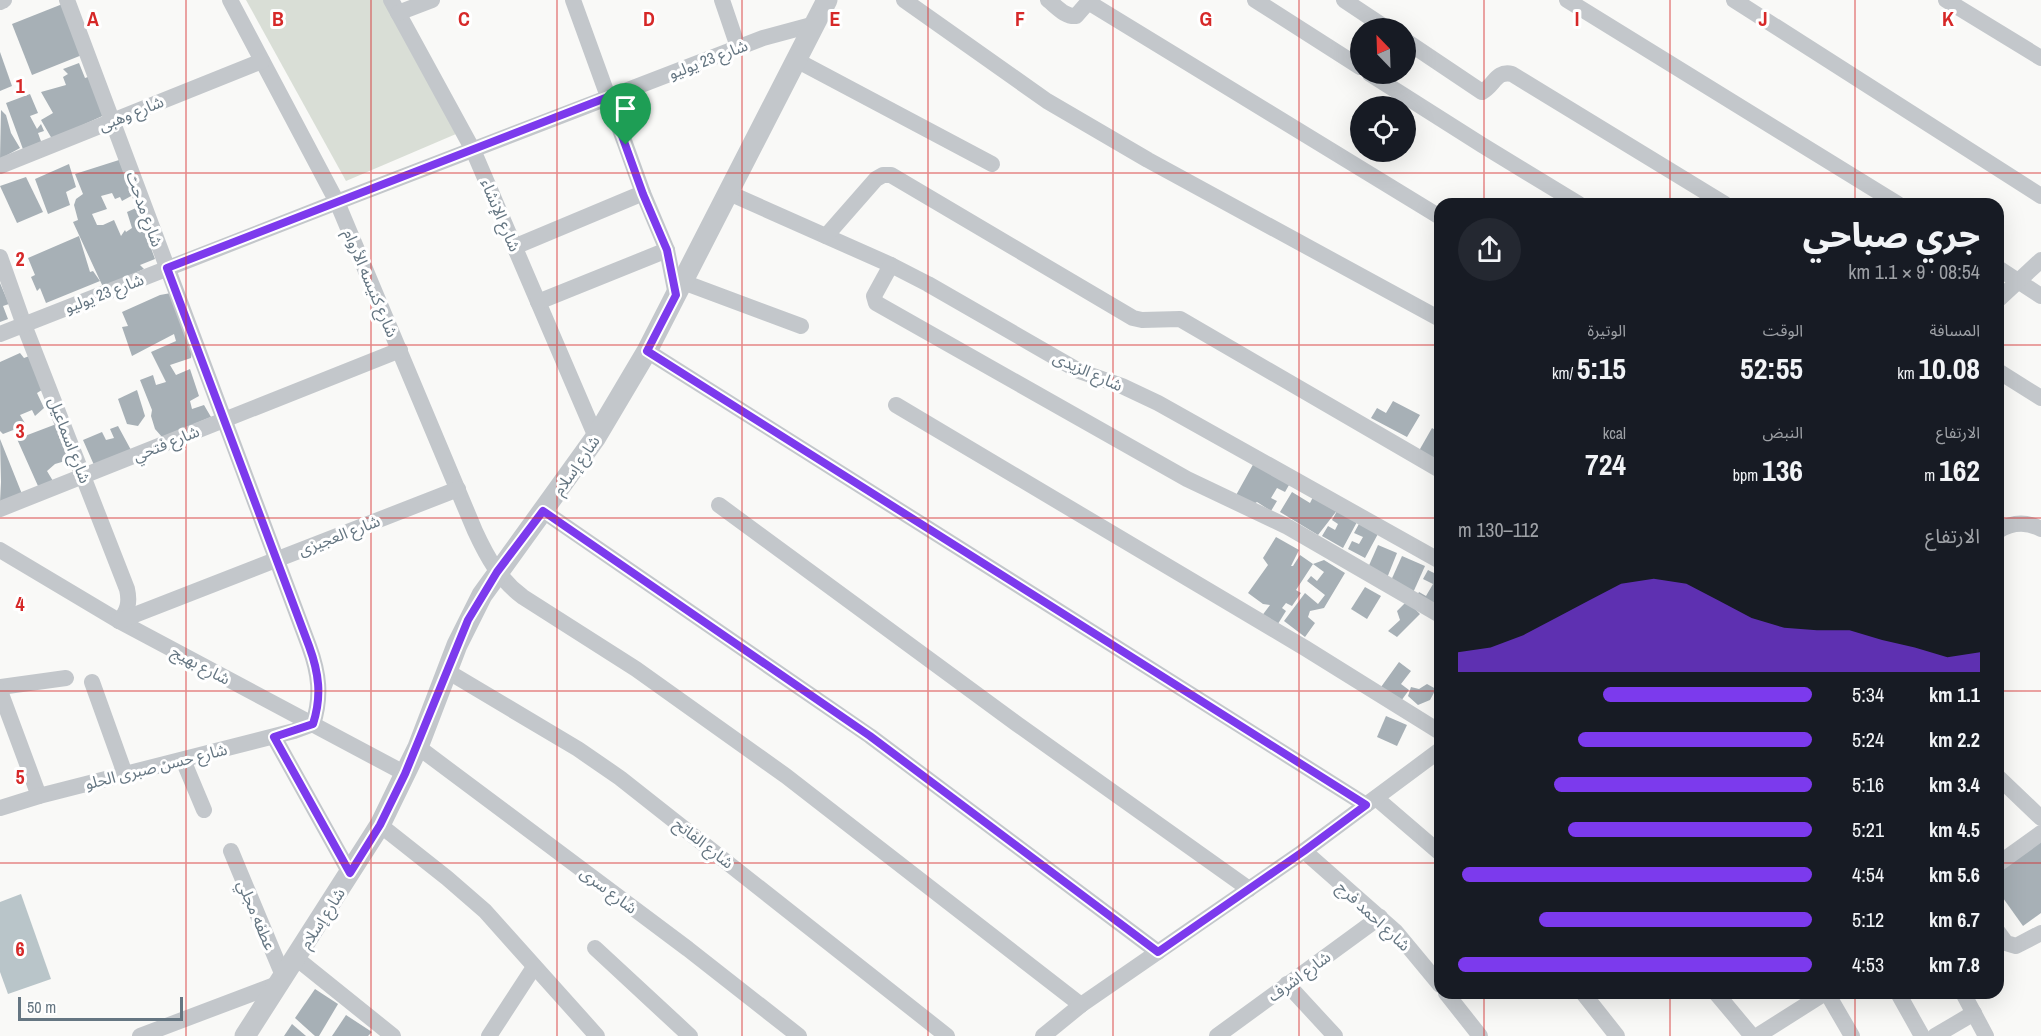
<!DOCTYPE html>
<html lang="ar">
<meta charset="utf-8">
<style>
:root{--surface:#171b24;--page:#242831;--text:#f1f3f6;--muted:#9ea1a6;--accent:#7c3aed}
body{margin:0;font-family:"Archivo Narrow","Noto Sans Arabic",sans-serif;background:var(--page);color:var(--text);direction:rtl;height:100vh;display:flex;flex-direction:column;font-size:22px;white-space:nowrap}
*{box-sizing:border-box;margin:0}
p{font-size:20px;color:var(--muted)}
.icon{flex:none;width:33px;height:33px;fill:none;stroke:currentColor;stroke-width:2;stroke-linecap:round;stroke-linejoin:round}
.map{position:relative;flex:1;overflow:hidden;direction:ltr}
.sheet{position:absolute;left:1434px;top:198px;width:570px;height:801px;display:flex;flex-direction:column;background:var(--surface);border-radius:18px;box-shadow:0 6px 24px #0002;direction:rtl}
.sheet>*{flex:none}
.needle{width:39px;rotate:337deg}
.fabs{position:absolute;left:1350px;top:18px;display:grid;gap:12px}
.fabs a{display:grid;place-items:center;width:66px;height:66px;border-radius:50%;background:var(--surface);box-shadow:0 6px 24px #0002;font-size:30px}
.scale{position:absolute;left:18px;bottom:15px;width:165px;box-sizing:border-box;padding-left:6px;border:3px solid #657682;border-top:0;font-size:16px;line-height:21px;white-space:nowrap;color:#657682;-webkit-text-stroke:4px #fff;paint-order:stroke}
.pin{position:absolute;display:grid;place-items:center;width:51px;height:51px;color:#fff;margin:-62px -26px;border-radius:50% 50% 50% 0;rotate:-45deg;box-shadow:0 0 6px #0007}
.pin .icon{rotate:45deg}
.round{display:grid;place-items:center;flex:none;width:63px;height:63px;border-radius:32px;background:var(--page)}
.summary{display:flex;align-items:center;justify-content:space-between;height:102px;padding:0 24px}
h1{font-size:33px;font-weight:800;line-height:45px}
.figures{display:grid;grid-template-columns:repeat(3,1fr);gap:9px;height:102px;padding:6px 24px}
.figures div{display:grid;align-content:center}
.figures b{font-size:30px;font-weight:800}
.figures small{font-size:16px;font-weight:400}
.figures p{font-size:16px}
.chart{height:168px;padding:12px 24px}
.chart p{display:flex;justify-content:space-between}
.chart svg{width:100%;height:108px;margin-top:6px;fill:var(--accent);opacity:.7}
ul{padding:0 24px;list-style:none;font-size:20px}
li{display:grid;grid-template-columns:96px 72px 1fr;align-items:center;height:45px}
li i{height:15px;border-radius:8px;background:var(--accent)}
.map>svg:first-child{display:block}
</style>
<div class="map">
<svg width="2041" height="1036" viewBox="0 0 2041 1036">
<rect width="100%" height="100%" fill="#f9f9f7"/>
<polygon fill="#d9ded6" points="246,0 384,0 456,134 346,181"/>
<polygon fill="#b9c5c9" points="21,894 51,979 8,994 0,972 0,902"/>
<g fill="#a7b0b6">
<polygon points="65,3 87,53 32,75 12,24"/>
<polygon points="0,52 12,86 0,91"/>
<polygon points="79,63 85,78 91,76 109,113 52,139 41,120 53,113 41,92 66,85 63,77 68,74 63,69"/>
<polygon points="30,94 38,113 30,116 37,129 41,124 44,131 38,133 42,144 24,152 6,103"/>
<polygon points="1,110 6,115 11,133 20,148 0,159"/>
<polygon points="119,160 133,195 122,201 120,197 115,199 112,193 101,196 107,209 92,214 97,225 103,225 114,220 121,236 125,230 126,232 132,228 127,212 136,208 155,259 140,265 144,269 103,287 73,222 78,220 74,205 76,199 83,194 75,174"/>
<polygon points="69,164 76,187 66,192 70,205 48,214 35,179"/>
<polygon points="26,177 43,212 17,223 0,186"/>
<polygon points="79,236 90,272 93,271 100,281 46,303 40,288 37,291 31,277 35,275 28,258"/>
<polygon points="0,283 9,304 3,306 8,319 0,322"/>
<polygon points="171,293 192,351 191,358 170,365 176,375 190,369 199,396 190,401 192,409 204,405 211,417 162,437 155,429 151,416 152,410 140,380 153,375 156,385 166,382 151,352 176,341 174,334 132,356 122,327 128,326 122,312 160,295"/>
<polygon points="20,353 24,358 32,355 45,388 37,393 44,408 35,416 32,410 20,415 26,425 3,434 0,431 0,362"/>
<polygon points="137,390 145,416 138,426 127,424 118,399"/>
<polygon points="1393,401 1420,415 1407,437 1371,418 1377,408 1386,413"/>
<polygon points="59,423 72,459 55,464 47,471 53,481 38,486 17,439"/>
<polygon points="118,426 131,450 94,465 83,440 102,432 106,440 114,438 110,429"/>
<polygon points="1432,428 1440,433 1440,470 1416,456"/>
<polygon points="0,439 22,494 0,502 1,482"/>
<polygon points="1255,461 1289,485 1285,492 1277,488 1271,498 1277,501 1271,511 1257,502 1250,506 1235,497"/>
<polygon points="1292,492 1310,503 1315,493 1339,508 1318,535 1280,512"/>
<polygon points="1337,511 1357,522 1343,548 1322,536 1328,526 1335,530 1338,524 1332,520"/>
<polygon points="1360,522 1379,532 1365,558 1348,549 1352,541 1359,544 1363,537 1354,533"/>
<polygon points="1276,537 1299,550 1291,566 1293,566 1300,555 1313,564 1296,590 1301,593 1292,606 1286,603 1282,608 1286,611 1276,627 1261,617 1270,605 1263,604 1248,593 1268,565 1263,558"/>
<polygon points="1378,545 1397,553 1387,578 1367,570"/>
<polygon points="1402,556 1425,566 1412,595 1389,585"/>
<polygon points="1324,560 1345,573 1324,608 1310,611 1308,617 1315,623 1305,637 1284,621 1305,593 1318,604 1325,595 1307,581 1311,576 1317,581 1324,572 1313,564"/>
<polygon points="1428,570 1440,576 1440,603 1434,609 1415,599 1419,592 1426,596 1433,584 1423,579"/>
<polygon points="1365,587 1381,596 1367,619 1351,609"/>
<polygon points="1407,601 1420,614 1397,637 1388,631 1400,620 1397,611"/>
<polygon points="1399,662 1411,671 1401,684 1409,690 1401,701 1381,687"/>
<polygon points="1427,684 1436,689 1430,700 1418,705 1408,696 1411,687 1419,689"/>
<polygon points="1386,716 1407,725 1397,746 1377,737"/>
<polygon points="2041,840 2041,913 2023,926 1998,891 1998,868"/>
<polygon points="315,989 338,1004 319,1036 315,1036 295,1018"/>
<polygon points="346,1015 372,1032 368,1036 332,1036"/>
<polygon points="292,1024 306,1036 284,1036"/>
</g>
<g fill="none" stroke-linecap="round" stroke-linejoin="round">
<g stroke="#c3c7cb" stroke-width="16">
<path d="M 230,0 L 337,202 L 475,531 C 487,557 499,579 523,597 L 636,669 L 786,776 L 1081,1005"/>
<polyline points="391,0 473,150 596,437"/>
<polyline points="573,0 643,193 667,250 676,295"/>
<polyline points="722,0 738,47"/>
<polyline points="904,0 1047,101 1148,160 1440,319"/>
<path d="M 1048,0 C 1057,7 1065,17 1076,16 L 1090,0"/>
<polyline points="1255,0 1360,67"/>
<polyline points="1344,0 1386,28"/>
<polyline points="1567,0 1898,204"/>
<polyline points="1734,0 2041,196"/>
<polyline points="1946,0 2041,58"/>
<polyline points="0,2 4,0"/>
<polyline points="1088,2 1440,217"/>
<polyline points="398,13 432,0"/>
<path d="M 1406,41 L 1482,92 C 1494,86 1496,70 1512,74 L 1725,204"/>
<polyline points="798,61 992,164"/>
<polyline points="1370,74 1482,145 1579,204"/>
<polyline points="0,166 262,61"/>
<polyline points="729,193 891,265 928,284 1079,371 1122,386 1158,403 1440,561"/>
<polyline points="826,236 876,179 883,175 891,175 1133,318 1142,320 1180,319 1440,470"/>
<polyline points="514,247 643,193"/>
<path d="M 0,257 L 24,325 L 127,589 C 130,602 128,611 119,621"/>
<polyline points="891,265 874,296 876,303 1187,479 1288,527 1440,615"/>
<polyline points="1998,268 2041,296"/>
<polyline points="683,282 801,326"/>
<polyline points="1998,300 2041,260"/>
<polyline points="538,302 667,250"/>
<polyline points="0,334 337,202 763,38 815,24"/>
<polyline points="647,351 1366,805"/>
<polyline points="1998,371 2041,398"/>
<polyline points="896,405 1305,648 1440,732"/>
<polyline points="719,505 1017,724 1249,889"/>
<polyline points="0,509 400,350"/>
<polyline points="543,511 870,736 1158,952"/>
<path d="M 1998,531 C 2012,522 2026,521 2041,529"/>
<polyline points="0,550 119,621 406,774"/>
<polyline points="119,621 458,489"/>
<polyline points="447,671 578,749 620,778 947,1036"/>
<polyline points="92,682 125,774"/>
<polyline points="0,687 66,678"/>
<polyline points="0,691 39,796"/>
<polyline points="274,737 350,873"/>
<polyline points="418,747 688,949 799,1036"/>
<polyline points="183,760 204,810"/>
<polyline points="1998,777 2041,818"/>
<polyline points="1376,798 1440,853"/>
<path d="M 0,808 L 39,796 L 294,731 L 313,724 C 322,696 319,673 309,646 L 67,0"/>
<polyline points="380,825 447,878 485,911 597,1036"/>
<polyline points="231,851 284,978"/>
<polyline points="1304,851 1396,932 1440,985"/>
<polyline points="1998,864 2041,833"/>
<polyline points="1998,932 2006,943 2016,946 2041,933"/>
<polyline points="595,948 690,1036"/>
<polyline points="296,958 393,1036"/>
<polyline points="1287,984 1335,1036"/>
<polyline points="1446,993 1480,1036"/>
<polyline points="1583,993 1617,1036"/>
<polyline points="1716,993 1752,1036"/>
<polyline points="1827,993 1852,1036"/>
<polyline points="1898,993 1922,1036"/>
<polyline points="1963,993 1986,1036"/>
<polyline points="140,1036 280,983"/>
<polyline points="489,1036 534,967"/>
<polyline points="1043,1036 1081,1005 1304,851 1440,750"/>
<polyline points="1217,1036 1380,917"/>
<polyline points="1757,1036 1825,993"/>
<polyline points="1935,1036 1974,1013"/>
</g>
<polyline stroke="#c3c7cb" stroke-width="21" points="245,1036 380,825 418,747 457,645 482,595 596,437 647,351 827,0"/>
</g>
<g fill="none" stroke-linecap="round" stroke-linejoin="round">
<g stroke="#fff" stroke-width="12">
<path id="route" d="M 608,97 L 643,194 L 667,250 L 676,295 L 647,351 L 1366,805 L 1304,851 L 1158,952 L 870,736 L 543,511 L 497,572 L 468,620 L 405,774 L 380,825 L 350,873 L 274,737 L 313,724 C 322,696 319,673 309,646 L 167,268 Z"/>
</g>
<use href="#route" stroke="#7c3aed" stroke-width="8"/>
</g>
<path fill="none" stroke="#d62828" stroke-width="1.5" stroke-opacity="0.55" d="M 186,0 L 186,1036M 371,0 L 371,1036M 557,0 L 557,1036M 742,0 L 742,1036M 928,0 L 928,1036M 1113,0 L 1113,1036M 1299,0 L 1299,1036M 1484,0 L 1484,204M 1670,0 L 1670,204M 1855,0 L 1855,204M 0,173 L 2041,173M 0,345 L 1440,345M 1998,345 L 2041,345M 0,518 L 1440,518M 1998,518 L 2041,518M 0,691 L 1440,691M 1998,691 L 2041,691M 0,863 L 1440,863M 1998,863 L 2041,863M 1484,993 L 1484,1036M 1670,993 L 1670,1036M 1855,993 L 1855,1036"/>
<g text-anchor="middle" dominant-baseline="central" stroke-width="6" stroke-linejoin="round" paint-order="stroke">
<g font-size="16" fill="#657682" stroke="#fff">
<text transform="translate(708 59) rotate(-21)">شارع 23 يوليو</text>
<text transform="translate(131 113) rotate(-22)">شارع وهبى</text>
<text transform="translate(145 209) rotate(70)">شارع مدحت</text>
<text transform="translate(501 215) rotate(67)">شارع الإنشاء</text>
<text transform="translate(371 283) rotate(67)">شارع كنيسه الأروام</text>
<text transform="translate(104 293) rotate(-21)">شارع 23 يوليو</text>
<text transform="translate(1088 371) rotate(24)">شارع الزيدى</text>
<text transform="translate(70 440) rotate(69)">شارع اسماعيل</text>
<text transform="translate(166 443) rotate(-22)">شارع فتحي</text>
<text transform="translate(576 465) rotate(-55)">شارع إسلام</text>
<text transform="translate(339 535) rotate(-21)">شارع العجيزى</text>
<text transform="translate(201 665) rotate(28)">شارع بهيج</text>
<text transform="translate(156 766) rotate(-14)">شارع حسن صبرى الحلو</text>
<text transform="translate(704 843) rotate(38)">شارع الفاتح</text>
<text transform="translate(609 890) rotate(37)">شارع سرى</text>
<text transform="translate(257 915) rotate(67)">عطفه مجلي</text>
<text transform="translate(1374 916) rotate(43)">شارع احمد فرج</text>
<text transform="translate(322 918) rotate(-57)">شارع إسلام</text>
<text transform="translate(1299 976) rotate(-36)">شارع اشرف</text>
</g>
</g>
<g font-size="20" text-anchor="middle" font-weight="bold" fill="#d62828" stroke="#fff" stroke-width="6" stroke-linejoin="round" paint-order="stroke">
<text x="93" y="26">A</text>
<text x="278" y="26">B</text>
<text x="464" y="26">C</text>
<text x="649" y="26">D</text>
<text x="835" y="26">E</text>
<text x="1020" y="26">F</text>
<text x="1206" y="26">G</text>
<text x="1577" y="26">I</text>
<text x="1763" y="26">J</text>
<text x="1948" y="26">K</text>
<text x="20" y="93">1</text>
<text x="20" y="266">2</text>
<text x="20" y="438">3</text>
<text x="20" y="611">4</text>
<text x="20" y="784">5</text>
<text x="20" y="956">6</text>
</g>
</svg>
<div class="fabs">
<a><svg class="needle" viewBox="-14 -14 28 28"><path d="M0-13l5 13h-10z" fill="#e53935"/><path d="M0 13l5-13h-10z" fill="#9ea1a6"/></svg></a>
<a><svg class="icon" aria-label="locate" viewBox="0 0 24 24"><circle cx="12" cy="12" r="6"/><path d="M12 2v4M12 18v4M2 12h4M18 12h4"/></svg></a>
</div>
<div class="scale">50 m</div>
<div class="pin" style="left:626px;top:145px;background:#1e9e55"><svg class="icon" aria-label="arrive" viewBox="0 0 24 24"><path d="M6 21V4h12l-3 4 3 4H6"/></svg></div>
<section class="sheet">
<div class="summary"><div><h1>جري صباحي</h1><p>08:54 · 9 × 1.1 km</p></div><a class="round"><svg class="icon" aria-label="share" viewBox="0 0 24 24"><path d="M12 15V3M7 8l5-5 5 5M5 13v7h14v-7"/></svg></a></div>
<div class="figures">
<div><p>المسافة</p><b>10.08<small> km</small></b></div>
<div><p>الوقت</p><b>52:55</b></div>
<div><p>الوتيرة</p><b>5:15<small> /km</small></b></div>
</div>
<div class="figures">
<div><p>الارتفاع</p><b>162<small> m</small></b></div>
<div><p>النبض</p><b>136<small> bpm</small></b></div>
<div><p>kcal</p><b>724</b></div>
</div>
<div class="chart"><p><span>الارتفاع</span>112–130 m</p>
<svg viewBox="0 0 160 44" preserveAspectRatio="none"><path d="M0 44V36L10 34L20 29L30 22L40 15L50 8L60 6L70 8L80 15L90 22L100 26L110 27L120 27L130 31L140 34L150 38L160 36V44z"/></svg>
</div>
<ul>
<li><b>1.1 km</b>5:34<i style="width:59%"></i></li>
<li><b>2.2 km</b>5:24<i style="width:66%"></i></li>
<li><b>3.4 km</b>5:16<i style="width:73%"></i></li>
<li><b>4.5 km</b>5:21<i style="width:69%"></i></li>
<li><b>5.6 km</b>4:54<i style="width:99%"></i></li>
<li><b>6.7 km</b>5:12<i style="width:77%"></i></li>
<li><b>7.8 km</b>4:53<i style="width:100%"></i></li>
</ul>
</section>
</div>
